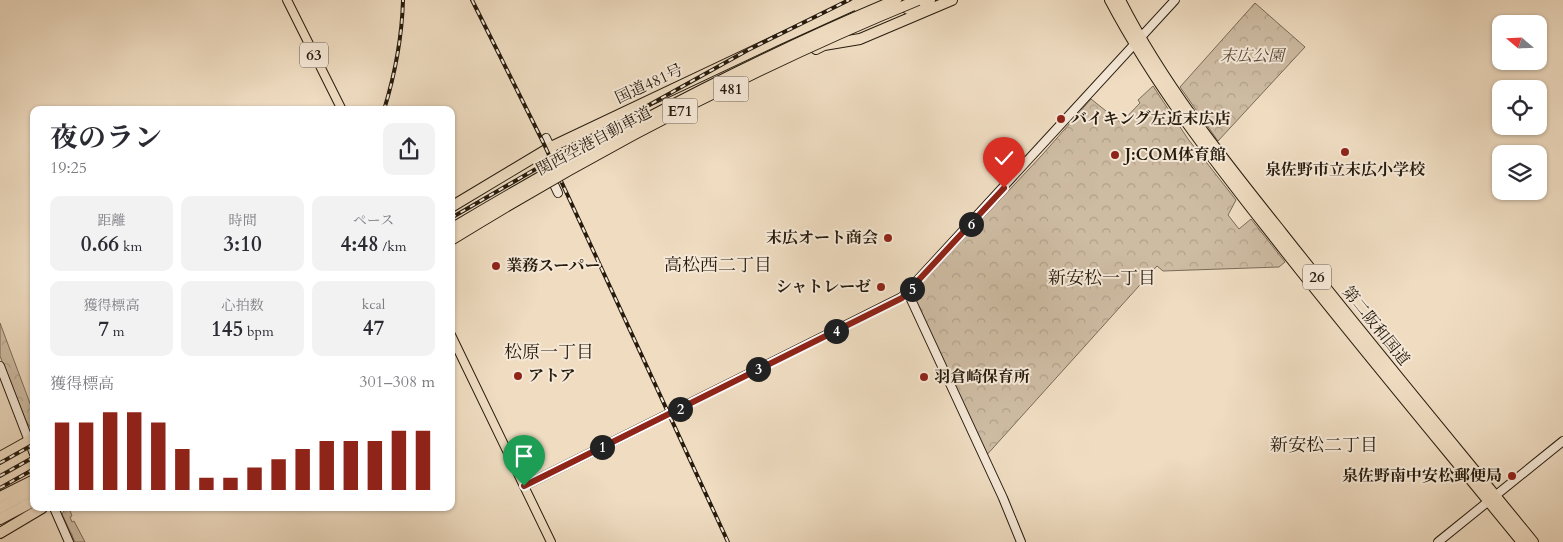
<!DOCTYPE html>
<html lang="ja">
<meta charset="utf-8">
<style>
:root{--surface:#fff;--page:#f2f2f3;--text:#2b2b33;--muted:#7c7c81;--accent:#8f2418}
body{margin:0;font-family:Cardo,"Noto Serif JP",serif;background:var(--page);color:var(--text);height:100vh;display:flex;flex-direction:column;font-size:19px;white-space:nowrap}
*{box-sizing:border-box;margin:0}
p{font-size:16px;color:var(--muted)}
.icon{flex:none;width:28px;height:28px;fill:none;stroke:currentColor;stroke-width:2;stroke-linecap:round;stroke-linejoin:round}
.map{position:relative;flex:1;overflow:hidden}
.side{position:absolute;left:30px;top:106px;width:425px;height:405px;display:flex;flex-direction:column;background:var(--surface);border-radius:10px;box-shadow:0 1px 4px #0004}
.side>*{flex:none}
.needle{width:32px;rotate:289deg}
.controls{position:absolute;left:1492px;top:15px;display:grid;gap:10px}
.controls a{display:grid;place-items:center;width:55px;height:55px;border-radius:10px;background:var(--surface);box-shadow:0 1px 4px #0004;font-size:25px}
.pin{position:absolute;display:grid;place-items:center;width:42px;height:42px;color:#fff;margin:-51px -21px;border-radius:50% 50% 50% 0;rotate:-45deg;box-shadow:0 0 5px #0007}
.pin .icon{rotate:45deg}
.km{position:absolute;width:25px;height:25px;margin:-12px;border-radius:50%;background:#222;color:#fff;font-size:14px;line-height:25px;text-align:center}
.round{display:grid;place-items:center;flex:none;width:52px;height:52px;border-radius:10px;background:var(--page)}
.summary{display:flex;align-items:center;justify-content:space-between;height:85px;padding:0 20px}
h1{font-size:28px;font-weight:700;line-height:38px}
.figures{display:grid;grid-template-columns:repeat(3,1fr);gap:8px;height:85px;padding:5px 20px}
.figures div{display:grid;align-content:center;border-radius:10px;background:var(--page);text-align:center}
.figures b{font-size:21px;font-weight:700}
.figures small{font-size:14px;font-weight:400}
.figures p{font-size:14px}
.chart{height:140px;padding:10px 20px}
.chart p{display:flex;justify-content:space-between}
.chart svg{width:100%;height:90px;margin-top:5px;stroke:var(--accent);stroke-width:6}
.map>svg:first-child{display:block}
</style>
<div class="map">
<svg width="1563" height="542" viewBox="0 0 1563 542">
<defs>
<pattern id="forest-crowns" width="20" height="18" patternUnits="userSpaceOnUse" patternTransform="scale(1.25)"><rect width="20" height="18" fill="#cdbba2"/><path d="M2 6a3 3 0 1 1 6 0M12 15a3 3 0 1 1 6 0" fill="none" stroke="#b0a08a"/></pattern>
</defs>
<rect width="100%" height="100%" fill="#efdcc1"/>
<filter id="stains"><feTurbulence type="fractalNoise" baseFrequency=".004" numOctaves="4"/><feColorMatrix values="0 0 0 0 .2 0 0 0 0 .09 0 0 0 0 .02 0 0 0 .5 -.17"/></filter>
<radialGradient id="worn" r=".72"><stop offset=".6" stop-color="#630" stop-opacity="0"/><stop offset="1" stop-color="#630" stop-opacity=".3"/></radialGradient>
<g fill="url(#forest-crowns)" stroke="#7a6b58">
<polygon points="1255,3 1305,47 1218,141 1180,87"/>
<polygon points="1153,86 1188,139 1236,200 1228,215 1239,229 1251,219 1285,262 1279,267 1163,271 1157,266 984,458 910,296 1043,154 1091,99 1121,123 1140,103 1138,100"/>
<polygon points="0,323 34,414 34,430 30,427 26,421 0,356"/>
<polygon points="66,508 71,508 69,508 72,516 70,517 72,522 74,521 85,542 75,542 62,514"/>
</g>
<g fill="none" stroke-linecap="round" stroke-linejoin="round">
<g stroke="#261b0d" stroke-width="10">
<g id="secondary">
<polyline points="546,138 561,170"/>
<polyline points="540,154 558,193"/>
<polyline points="908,293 1003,498 1021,542"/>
<polyline points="0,366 34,454"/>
<polyline points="524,486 902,297 1175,0"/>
<polyline points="54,508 69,542"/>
<polyline points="1438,542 1563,441"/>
</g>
</g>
<g stroke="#261b0d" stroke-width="10">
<g id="primary">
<polyline points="287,0 342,110"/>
<polyline points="451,335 551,542"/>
</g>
</g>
<g stroke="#261b0d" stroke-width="12">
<g id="highway">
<path d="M 1110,0 C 1155,85 1212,158 1271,233 C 1353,338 1438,439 1522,542"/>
<path d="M 1120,0 C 1163,85 1223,159 1282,233 C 1364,337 1449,439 1533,542"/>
<polyline points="859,8 880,0"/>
<polyline points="908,9 930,0"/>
<polyline points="816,49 824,45 860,39 952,0"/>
<polyline points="451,207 551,147 777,40 865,0"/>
<polyline points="0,457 29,441 34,437"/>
<polyline points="0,497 34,480"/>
<polyline points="0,508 34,490"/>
<polyline points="0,519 34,501"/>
<polyline points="0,533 42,508"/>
</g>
</g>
<use href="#secondary" stroke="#f5e8d7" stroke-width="8"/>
<use href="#primary" stroke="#efdcc1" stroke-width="8"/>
<use href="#highway" stroke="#efdcc1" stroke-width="10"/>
<g stroke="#261b0d" stroke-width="4">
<g id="rail">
<polyline points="472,0 543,142 728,542"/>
<path d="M 384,110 C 395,74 402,37 403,0"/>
<polyline points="451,218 586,140 748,50 849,0"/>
<polyline points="0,463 34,444"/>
<polyline points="0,476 34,457"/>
<polyline points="0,488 34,469"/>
</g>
</g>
<use href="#rail" stroke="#f5e8d7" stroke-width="2" stroke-dasharray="5.5" stroke-linecap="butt"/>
<g stroke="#261b0d" stroke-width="12" stroke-linecap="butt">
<g id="highway-bridge">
<path d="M 451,229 C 595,143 742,64 896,0"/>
<path d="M 451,240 C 600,148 757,66 918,0"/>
</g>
</g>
<use href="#highway-bridge" stroke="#efdcc1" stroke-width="10"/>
</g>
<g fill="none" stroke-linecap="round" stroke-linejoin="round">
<g stroke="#fff" stroke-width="10">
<polyline id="route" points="524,486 902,298 1004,188"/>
</g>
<use href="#route" stroke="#8f2418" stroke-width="6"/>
</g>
<g fill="#8f2418" stroke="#f5e8d7" stroke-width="2">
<circle cx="1061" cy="119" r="5"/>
<circle cx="1345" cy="152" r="5"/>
<circle cx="1115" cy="155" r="5"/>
<circle cx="888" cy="238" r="5"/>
<circle cx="496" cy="266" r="5"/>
<circle cx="881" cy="287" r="5"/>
<circle cx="518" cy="376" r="5"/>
<circle cx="924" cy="377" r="5"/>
<circle cx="1512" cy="476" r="5"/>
</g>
<g text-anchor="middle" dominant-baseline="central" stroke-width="4" stroke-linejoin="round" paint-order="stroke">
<g fill="#f5e8d7" stroke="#64584a" stroke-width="1">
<rect x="300" y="42.5" width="28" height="25" rx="4"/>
<rect x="713.5" y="76.5" width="35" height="25" rx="4"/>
<rect x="662.5" y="98.5" width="35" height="25" rx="4"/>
<rect x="1303" y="264.5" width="28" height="25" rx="4"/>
</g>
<g font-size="15" font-weight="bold" fill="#261b0d">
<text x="314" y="55">63</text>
<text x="731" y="89">481</text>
<text x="680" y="111">E71</text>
<text x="1317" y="277">26</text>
</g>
<g font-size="16" font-style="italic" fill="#584b3a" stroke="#f5e8d7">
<text x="1252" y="56">末広公園</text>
</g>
<g font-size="16" fill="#261b0d" stroke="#f5e8d7">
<text transform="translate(649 84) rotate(-25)">国道481号</text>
<text transform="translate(594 141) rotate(-28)">関西空港自動車道</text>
<text transform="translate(1376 326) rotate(51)">第二阪和国道</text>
</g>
<g font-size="16" font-weight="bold" fill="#261b0d" stroke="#f5e8d7" text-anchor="start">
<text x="1071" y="119">バイキング左近末広店</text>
<text x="1125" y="155">J:COM体育館</text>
<text x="1345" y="170" text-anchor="middle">泉佐野市立末広小学校</text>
<text x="878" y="238" text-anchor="end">末広オート商会</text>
<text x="506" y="266">業務スーパー</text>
<text x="871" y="287" text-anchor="end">シャトレーゼ</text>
<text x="528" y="376">アトア</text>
<text x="934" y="377">羽倉崎保育所</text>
<text x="1502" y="476" text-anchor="end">泉佐野南中安松郵便局</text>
</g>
<g font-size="18" fill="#261b0d" stroke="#f5e8d7">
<text x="718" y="265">高松西二丁目</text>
<text x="1102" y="278">新安松一丁目</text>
<text x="549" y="352">松原一丁目</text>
<text x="1324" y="445">新安松二丁目</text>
</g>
</g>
<rect width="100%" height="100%" filter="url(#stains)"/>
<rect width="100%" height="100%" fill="url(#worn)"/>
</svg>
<div class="controls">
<a><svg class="needle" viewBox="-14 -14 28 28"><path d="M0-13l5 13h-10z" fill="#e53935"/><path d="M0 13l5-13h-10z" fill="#7c7c81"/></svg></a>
<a><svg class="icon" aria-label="locate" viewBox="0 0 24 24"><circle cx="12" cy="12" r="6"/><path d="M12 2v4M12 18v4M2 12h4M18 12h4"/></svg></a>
<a><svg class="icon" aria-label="layers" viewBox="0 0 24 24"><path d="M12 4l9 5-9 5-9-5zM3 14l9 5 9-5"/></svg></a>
</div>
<div class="pin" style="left:524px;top:486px;background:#1e9e55"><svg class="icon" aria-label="arrive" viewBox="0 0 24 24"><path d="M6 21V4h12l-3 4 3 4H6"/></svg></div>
<div class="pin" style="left:1004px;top:188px;background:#d93025"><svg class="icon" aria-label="check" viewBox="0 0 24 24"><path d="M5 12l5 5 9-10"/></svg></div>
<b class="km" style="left:602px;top:447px">1</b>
<b class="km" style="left:680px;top:409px">2</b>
<b class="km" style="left:758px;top:369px">3</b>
<b class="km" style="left:836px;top:331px">4</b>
<b class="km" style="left:912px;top:289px">5</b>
<b class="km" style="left:971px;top:224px">6</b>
<section class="side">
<div class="summary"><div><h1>夜のラン</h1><p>19:25</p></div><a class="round"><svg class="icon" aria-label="share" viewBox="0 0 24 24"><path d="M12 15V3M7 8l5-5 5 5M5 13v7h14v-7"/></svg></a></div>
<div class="figures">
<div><p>距離</p><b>0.66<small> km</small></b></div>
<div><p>時間</p><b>3:10</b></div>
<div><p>ペース</p><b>4:48<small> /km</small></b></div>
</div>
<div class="figures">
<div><p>獲得標高</p><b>7<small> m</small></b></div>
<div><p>心拍数</p><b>145<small> bpm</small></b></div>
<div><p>kcal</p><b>47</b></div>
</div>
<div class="chart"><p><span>獲得標高</span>301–308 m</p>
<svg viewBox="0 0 160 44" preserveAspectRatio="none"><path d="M5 44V11M15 44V11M25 44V6M35 44V6M45 44V11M55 44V24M65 44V38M75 44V38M85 44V33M95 44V29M105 44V24M115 44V20M125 44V20M135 44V20M145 44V15M155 44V15"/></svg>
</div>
</section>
</div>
